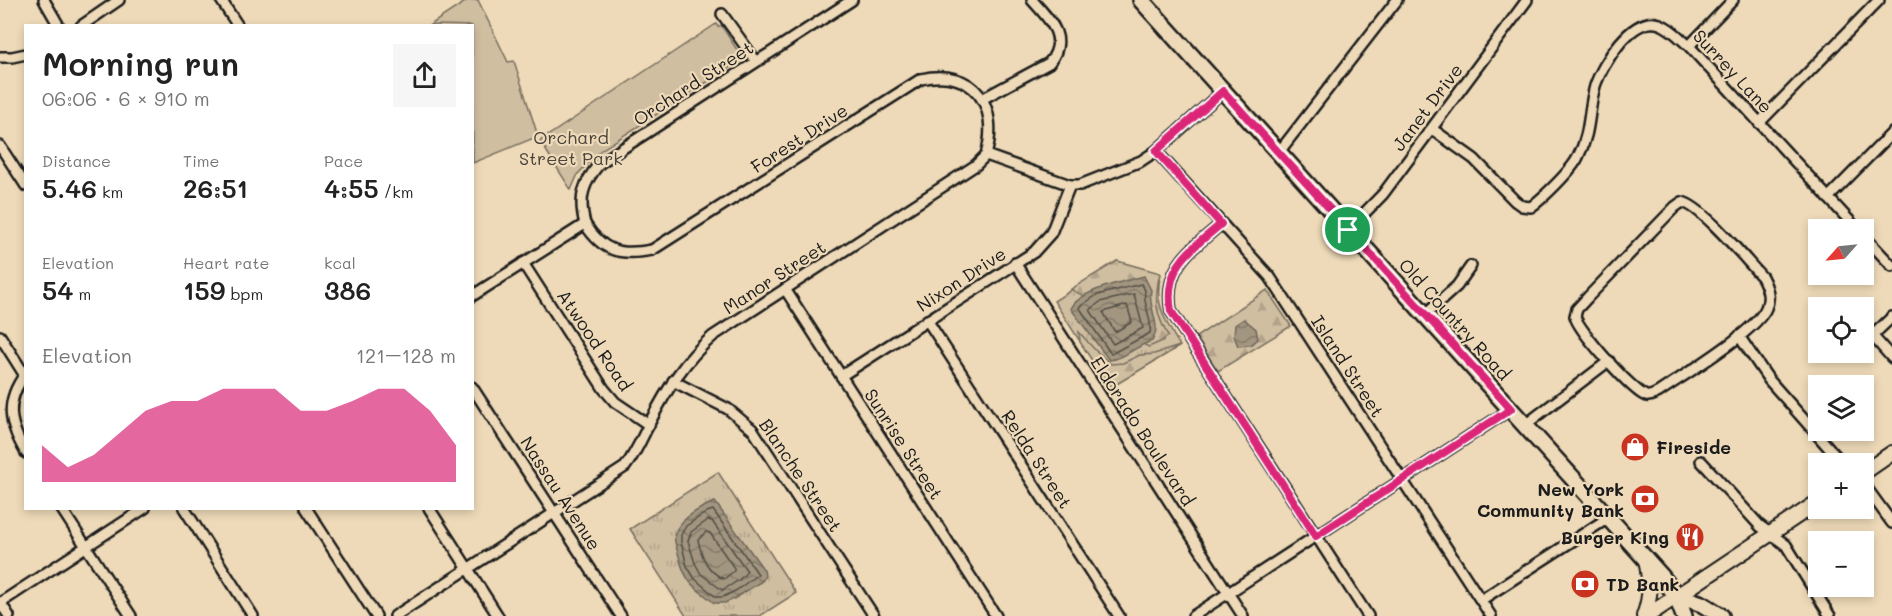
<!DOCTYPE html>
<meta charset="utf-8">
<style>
:root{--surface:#fff;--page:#f6f6f6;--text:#222;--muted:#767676;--accent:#db2777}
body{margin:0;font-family:Mali,sans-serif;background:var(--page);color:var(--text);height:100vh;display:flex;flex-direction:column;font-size:22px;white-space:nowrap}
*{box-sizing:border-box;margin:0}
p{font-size:20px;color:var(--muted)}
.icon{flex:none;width:33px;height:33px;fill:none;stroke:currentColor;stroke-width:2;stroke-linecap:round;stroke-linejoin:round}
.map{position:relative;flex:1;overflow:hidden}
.drawer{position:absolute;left:24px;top:24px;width:450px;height:486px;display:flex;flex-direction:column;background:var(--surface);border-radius:0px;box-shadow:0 3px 9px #0003}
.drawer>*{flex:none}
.needle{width:39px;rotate:243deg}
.fabs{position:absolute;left:1808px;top:219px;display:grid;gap:12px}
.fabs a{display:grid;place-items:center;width:66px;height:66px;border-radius:0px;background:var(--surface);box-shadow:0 3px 9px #0003;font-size:30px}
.pin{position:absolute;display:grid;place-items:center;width:51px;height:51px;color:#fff;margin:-26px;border:3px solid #fff;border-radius:50%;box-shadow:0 2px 6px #0007}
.round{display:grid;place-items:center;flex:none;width:63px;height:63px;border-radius:0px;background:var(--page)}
.overview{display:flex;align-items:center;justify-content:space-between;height:102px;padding:0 18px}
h1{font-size:33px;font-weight:600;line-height:45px}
.figures{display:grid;grid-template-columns:repeat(3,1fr);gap:9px;height:102px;padding:6px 18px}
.figures div{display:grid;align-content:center}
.figures b{font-size:26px;font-weight:600}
.figures small{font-size:16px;font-weight:400}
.figures p{font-size:16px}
.chart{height:168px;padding:12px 18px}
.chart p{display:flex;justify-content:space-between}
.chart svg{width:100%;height:108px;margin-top:6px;fill:var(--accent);opacity:.7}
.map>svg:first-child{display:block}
</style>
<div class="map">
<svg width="1892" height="616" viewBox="0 0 1892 616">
<defs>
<pattern id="grass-tufts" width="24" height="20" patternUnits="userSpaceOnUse" patternTransform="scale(1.5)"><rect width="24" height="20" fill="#d0bea1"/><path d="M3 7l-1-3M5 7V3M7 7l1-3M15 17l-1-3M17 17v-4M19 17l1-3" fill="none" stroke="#b2a38a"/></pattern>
<pattern id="forest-firs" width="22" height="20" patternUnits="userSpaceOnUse" patternTransform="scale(1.5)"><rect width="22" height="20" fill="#d0bea1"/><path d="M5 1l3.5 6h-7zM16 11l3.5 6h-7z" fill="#b2a38a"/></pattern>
<pattern id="water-waves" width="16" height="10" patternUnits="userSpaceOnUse" patternTransform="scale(1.5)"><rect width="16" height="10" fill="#a39680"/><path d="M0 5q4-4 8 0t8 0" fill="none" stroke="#847a68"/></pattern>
</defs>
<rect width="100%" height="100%" fill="#eedab8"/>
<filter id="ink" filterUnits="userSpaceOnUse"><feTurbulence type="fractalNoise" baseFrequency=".0167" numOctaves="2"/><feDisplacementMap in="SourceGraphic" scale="12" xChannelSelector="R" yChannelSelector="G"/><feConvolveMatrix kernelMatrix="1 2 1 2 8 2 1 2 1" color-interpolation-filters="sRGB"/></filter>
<g filter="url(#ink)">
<g fill="url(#grass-tufts)" stroke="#766d5e" stroke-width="1.5">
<path d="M 1117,261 L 1161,274 C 1153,302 1166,323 1180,346 L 1110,388 L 1054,301 Z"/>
<polygon points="718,472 796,593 760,616 686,616 630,529"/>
</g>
<g fill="url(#forest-firs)" stroke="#766d5e" stroke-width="1.5">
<path d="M 1117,261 L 1160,273 C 1154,300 1155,312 1168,336 L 1162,341 L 1149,347 C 1127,338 1124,325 1108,309 C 1099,300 1082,297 1071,289 Z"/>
<polygon points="1267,290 1291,326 1218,371 1196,337"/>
<polygon points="1079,332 1095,350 1111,364 1123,363 1140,355 1154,354 1180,346 1110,388 1080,342"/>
</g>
<g fill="#d0bea1" stroke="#766d5e" stroke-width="1.5">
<polygon points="468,0 478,0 508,62 514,61 537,133 534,138 473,163 472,26 430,25"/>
<polygon points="716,24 718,27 721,25 743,59 601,150 578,174 571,190 540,141"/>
</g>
<g fill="url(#water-waves)" stroke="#6d6558" stroke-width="1.5">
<path d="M 1144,276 L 1151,290 C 1147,308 1163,324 1152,341 C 1137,345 1125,359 1109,360 L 1071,309 C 1078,290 1126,281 1144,276 Z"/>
<polygon points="1244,319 1256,329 1258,339 1251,345 1238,346 1234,336 1235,325"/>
<path d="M 715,502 L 764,570 L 765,576 L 762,581 L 734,599 L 725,603 L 714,603 C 707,596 695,589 690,582 C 684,574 681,565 679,556 C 677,549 673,541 675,533 C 680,519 701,507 715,502 Z"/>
</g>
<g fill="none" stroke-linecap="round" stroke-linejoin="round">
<g stroke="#524d44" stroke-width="1.5">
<path d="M 1141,284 L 1145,290 C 1142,305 1153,318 1150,333 L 1111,354 L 1079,307 L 1097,295 Z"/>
<polygon points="1134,294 1143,328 1113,344 1090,310 1100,302"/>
<polygon points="1127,305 1132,322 1115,332 1103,312"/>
<polygon points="713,510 758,574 737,590 723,597 716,597 695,579 687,566 681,542 681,535 686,526 707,512"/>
<path d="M 708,520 L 712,521 L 747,571 C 743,578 730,586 722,590 L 701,574 L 695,563 L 688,541 L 691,532 Z"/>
<path d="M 706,532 L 710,533 L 734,568 L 734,571 L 724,579 C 707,571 702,558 698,540 Z"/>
</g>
<g stroke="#1c1c1c" stroke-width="14">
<g id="minor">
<polyline points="44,0 59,26"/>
<polyline points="221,0 238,26"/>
<polyline points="722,14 756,61"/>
<polyline points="81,26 119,0"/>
<polyline points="1689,46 1733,0"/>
<polyline points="0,57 12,57 26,54"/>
<path d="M 982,99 L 1049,63 C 1070,38 1049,19 1032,0"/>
<polyline points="1759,123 1879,0"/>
<path d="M 1432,129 L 1474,159 L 1515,201 L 1522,206 L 1531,207 C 1543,198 1572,170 1578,157 C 1591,132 1588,111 1595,86 C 1602,65 1632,14 1660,24 C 1671,28 1680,38 1689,46 L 1858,230"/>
<polyline points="0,146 26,186"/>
<polyline points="1156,151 1270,277 1491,616"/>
<polyline points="1279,152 1397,0"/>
<polyline points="1828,198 1892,133"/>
<path d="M 1682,202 C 1702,206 1746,260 1762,277 C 1767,287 1771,297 1766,308 C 1757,331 1682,376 1659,392 C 1655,394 1651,397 1646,396 C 1633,392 1577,329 1575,316 L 1577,309 L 1588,297 L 1675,207 Z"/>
<path d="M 585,224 C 603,252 620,256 652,250 L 921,79 C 974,67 1000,106 986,155"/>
<path d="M 1221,224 C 1191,250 1163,266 1171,311 L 1368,616"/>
<polyline points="1348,230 1383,194 1527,0"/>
<polyline points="1863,235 1892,266"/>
<polyline points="523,263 604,389 615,402 649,425"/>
<polyline points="1015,263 1243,616"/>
<polyline points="785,289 996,616"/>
<path d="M 472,296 L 585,224 C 578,198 583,183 600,163 L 852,0"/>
<polyline points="1425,315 1457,286 1471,266"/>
<polyline points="927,320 1119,616"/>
<polyline points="1863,325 1892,358"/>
<polyline points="0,336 24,374"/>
<polyline points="1739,336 1769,380 1843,464"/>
<polyline points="1872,336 1892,317"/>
<path d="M 26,373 C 4,402 9,424 26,453"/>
<polyline points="841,376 1034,252 1051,233 1070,185"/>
<polyline points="673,381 728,409 753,430 874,616"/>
<polyline points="472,387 621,616"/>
<polyline points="1525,425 1609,361"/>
<polyline points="1701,461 1760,526 1786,545 1830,616"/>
<polyline points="1863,483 1892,523"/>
<polyline points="61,508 131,616"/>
<polyline points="184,508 253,616"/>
<polyline points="306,508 376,616"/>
<polyline points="429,508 498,616"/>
<polyline points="1481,600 1608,518"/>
<polyline points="0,602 9,616"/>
<polyline points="0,603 145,508"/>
<path d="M 395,616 L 625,467 C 636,453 642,438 650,422 C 667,389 685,360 713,336 L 976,165 L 986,155 L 1070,185 L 1080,185 L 1141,161 L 1156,151 L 1223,91"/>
<polyline points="1193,616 1511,409"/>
</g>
</g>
<g stroke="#1c1c1c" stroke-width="18">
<g id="secondary">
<polyline points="1863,473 1892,453"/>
<path d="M 1644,616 C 1652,594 1650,581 1646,559"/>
<polyline points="1647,616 1818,502"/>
</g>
</g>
<g stroke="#1c1c1c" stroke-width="20">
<g id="primary">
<polyline points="1141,0 1661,576 1676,595 1684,616"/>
<polyline points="1676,595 1702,604 1721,616"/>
</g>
</g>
<use href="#minor" stroke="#eedab8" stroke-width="9"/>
<use href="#secondary" stroke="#eedab8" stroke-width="14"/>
<use href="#primary" stroke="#eedab8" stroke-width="15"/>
</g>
</g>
<g fill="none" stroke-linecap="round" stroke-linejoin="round" filter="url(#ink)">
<g stroke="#fff" stroke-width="12">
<path id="route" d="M 1223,91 L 1511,409 L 1316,536 L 1171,311 C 1163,266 1191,250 1221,224 L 1156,151 Z"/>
</g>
<use href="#route" stroke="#db2777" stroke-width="8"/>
</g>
<defs>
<g id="shop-disc" transform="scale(1.5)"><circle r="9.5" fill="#c8321e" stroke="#eedab8"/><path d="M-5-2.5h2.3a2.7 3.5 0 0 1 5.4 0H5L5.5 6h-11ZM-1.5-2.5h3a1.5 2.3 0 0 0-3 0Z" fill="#fff"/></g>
<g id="bank-disc" transform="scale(1.5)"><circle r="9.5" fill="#c8321e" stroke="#eedab8"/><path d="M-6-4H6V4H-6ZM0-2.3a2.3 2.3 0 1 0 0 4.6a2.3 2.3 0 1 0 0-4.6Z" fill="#fff"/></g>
<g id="restaurant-disc" transform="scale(1.5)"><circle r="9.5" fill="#c8321e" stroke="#eedab8"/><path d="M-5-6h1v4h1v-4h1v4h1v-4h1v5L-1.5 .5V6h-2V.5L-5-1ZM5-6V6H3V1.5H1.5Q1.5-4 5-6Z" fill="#fff"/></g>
</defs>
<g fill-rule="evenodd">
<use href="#shop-disc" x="1635" y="447"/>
<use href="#bank-disc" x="1645" y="499"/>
<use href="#restaurant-disc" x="1690" y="537"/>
<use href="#bank-disc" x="1585" y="584"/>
</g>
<g text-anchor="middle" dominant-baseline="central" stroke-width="4.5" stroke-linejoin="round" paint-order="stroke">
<g font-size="18" fill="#1c1c1c" stroke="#eedab8">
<text transform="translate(1733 71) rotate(47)">Surrey Lane</text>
<text transform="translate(693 83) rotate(-33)">Orchard Street</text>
<text transform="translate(1427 107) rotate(-53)">Janet Drive</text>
<text transform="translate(799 138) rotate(-33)">Forest Drive</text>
<text transform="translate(774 277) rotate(-33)">Manor Street</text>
<text transform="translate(961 279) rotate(-33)">Nixon Drive</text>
<text transform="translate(1455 319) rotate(48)">Old Country Road</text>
<text transform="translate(595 340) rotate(56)">Atwood Road</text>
<text transform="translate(1348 366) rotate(57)">Island Street</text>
<text transform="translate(1143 431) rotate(57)">Eldorado Boulevard</text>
<text transform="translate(904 444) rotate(57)">Sunrise Street</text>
<text transform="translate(1037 459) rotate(57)">Relda Street</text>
<text transform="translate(801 475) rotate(56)">Blanche Street</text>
<text transform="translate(561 493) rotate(57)">Nassau Avenue</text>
</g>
<g font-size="18" fill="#49443d" stroke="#eedab8">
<text x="571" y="137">Orchard<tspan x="571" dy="21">Street Park</tspan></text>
</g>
<g font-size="18" font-weight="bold" fill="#1c1c1c" stroke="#eedab8" text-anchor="start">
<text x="1656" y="447">Fireside</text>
<text x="1624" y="489" text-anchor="end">New York<tspan x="1624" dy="21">Community Bank</tspan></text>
<text x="1669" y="537" text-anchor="end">Burger King</text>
<text x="1606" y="584">TD Bank</text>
</g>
</g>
</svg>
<div class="fabs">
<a><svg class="needle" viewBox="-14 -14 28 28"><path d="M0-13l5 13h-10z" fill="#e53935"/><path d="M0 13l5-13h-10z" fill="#767676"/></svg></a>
<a><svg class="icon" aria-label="locate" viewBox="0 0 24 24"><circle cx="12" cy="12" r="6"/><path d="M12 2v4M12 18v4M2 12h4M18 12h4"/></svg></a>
<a><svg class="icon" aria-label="layers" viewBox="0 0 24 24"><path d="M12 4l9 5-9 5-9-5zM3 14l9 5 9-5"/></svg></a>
<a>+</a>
<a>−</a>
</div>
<div class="pin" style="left:1348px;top:230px;background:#1e9e55"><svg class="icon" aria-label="arrive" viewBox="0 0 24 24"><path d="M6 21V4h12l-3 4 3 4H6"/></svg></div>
<section class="drawer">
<div class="overview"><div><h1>Morning run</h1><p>06:06 · 6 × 910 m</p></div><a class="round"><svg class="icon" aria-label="share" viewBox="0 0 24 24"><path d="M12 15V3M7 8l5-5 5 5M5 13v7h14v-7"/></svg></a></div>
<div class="figures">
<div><p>Distance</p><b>5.46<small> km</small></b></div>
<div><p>Time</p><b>26:51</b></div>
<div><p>Pace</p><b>4:55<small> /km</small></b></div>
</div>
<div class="figures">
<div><p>Elevation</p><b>54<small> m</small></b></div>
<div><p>Heart rate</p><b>159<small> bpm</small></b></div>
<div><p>kcal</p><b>386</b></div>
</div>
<div class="chart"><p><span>Elevation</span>121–128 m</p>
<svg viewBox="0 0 160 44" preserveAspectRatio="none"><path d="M0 44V29L10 38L20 33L30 24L40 15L50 11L60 11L70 6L80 6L90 6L100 15L110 15L120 11L130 6L140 6L150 15L160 29V44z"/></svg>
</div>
</section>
</div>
